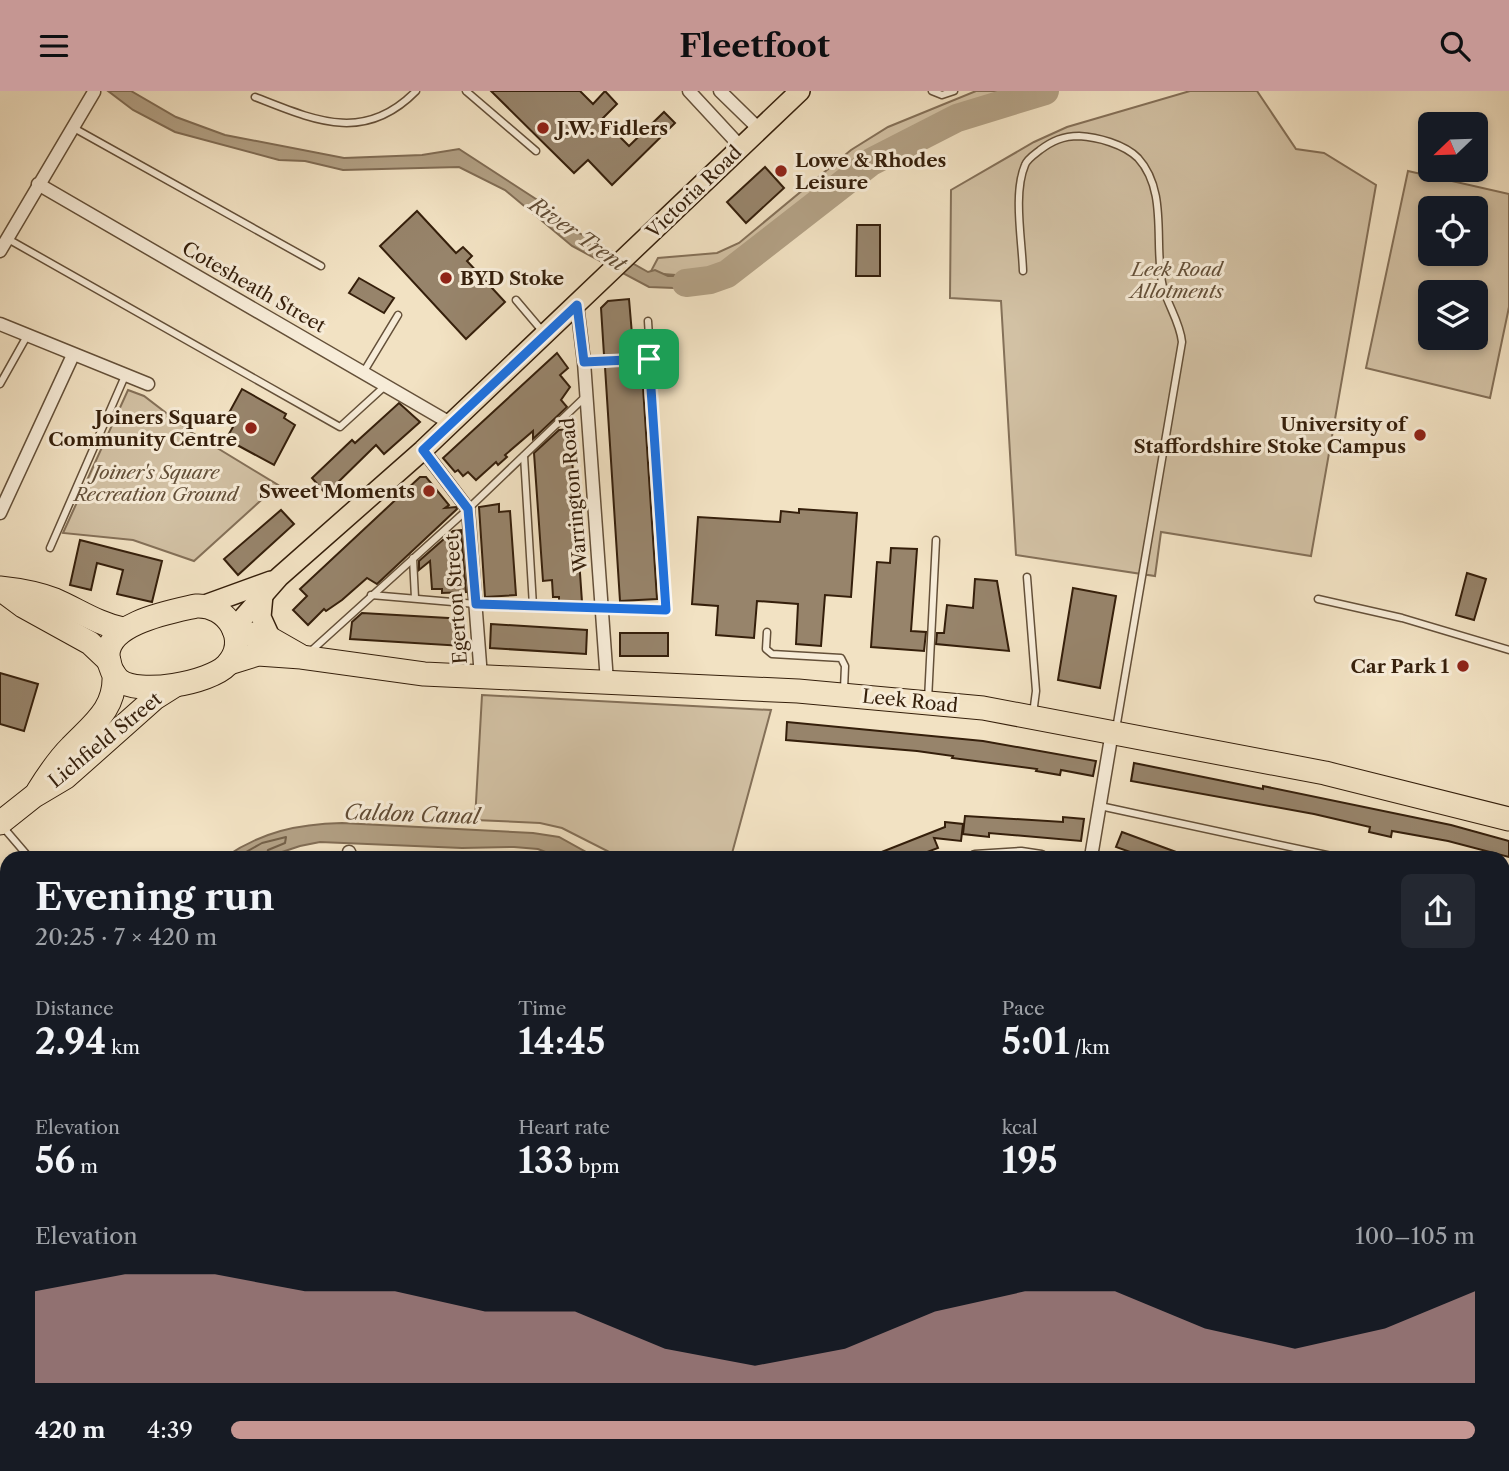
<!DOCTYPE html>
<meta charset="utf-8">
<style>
:root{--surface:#171b24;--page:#242831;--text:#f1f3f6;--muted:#9ea1a6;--accent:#c59692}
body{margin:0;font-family:"Libre Caslon Text",serif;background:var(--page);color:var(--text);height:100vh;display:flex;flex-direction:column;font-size:26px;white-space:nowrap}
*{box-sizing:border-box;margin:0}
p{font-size:23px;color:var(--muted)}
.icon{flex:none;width:38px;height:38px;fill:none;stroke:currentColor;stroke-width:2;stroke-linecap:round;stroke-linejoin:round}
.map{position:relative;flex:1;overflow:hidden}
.drawer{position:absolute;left:0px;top:760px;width:1510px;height:621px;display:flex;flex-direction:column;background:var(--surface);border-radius:21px 21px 0 0;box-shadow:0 4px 10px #0003}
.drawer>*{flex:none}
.needle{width:46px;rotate:247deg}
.buttons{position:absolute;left:1418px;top:21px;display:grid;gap:14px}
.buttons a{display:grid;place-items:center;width:70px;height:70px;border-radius:10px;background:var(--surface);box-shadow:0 4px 10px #0003;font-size:35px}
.pin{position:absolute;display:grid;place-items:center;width:60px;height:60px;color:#fff;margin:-30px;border-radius:14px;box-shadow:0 4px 10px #0006}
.round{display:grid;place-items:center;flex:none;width:74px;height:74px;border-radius:10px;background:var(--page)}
.summary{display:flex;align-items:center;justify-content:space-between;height:119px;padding:0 35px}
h1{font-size:38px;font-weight:700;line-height:52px}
.figures{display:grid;grid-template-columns:repeat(3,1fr);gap:10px;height:119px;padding:7px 35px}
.figures div{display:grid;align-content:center}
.figures b{font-size:35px;font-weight:700}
.figures small{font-size:19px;font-weight:400}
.figures p{font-size:19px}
.chart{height:196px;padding:14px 35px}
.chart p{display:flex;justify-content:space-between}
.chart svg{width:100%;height:126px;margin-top:7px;fill:var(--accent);opacity:.7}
ul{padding:0 35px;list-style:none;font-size:23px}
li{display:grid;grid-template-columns:112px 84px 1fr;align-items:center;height:52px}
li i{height:18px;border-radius:9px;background:var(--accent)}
header{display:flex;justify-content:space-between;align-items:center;height:91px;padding:0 35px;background:var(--accent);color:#111;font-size:32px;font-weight:700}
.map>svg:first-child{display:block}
</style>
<header><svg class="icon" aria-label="menu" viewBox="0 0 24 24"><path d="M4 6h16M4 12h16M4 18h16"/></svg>Fleetfoot<svg class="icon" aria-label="search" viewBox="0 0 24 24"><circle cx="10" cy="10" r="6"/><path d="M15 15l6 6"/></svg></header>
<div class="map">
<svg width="1509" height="1380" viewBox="0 0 1509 1380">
<rect width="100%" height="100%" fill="#f2e2c3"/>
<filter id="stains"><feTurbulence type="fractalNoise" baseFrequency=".00286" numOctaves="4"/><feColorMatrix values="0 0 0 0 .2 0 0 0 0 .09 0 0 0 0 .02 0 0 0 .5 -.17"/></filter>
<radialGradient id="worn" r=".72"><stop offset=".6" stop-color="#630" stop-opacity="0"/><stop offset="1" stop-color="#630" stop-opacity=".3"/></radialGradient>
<g fill="#d2c1a4" stroke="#847058" stroke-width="2" fill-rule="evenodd">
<polygon points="976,0 1021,0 962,19 885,55 864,68 771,143 710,181 689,185 650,182 658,167 717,162 739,152 851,59 888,36"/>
<polygon points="1190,0 1257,0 1296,58 1324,62 1376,94 1311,465 1161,441 1155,485 1016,464 1001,210 950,207 951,99 1034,51 1067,36"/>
<path d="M 1408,80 L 1509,103 L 1509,216 L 1490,307 L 1366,277 ZM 1430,117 L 1475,117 L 1475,163 L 1430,163 ZM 1430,201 L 1475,201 L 1475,247 L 1430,247 Z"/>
<polygon points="128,299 144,305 191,341 278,394 194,470 133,449 63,442"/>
<polygon points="482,604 771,619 731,766 619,766 562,737 540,732 475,729"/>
<polygon points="261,1374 1476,1374 1477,1380 262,1380"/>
</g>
<g fill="#b2a084" stroke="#806c54" stroke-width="2">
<polygon points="108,0 131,0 176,26 225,44 344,67 422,64 459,58 539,110 572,138 648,181 655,179 668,185 689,185 710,181 730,188 700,198 649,196 572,155 505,99 459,76 343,79 305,70 279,69 175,41 133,19"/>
<path d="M 342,732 L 533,742 L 559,746 L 595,766 L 558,766 L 538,758 L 514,756 L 462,757 L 320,751 L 300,755 L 267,766 L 225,766 C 262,741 297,733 342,732 Z"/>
<polygon points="7,922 7,1061 0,1081 0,935"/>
<polygon points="1188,1374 1407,1374 1404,1380 1188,1380"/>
</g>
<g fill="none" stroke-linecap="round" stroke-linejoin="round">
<polyline stroke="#746048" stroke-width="2" points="237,766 262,752 286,746 285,752 268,759 266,766"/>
<polyline stroke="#b2a084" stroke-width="28" points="686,192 710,189 727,183 871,71 957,27 1045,0"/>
</g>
<g fill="#97846b" stroke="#351f0b" stroke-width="2">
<polygon points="491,0 580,0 593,13 605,0 617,13 602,28 629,55 664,21 675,32 612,94 588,69 574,82"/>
<polygon points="765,76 784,97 746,132 727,111"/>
<polygon points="417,120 456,162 463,156 472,165 467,170 505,211 466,248 380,155"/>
<polygon points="857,134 880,134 880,185 856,185"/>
<polygon points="359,187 394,207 384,222 349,202"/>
<polygon points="629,208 633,255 626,255 627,263 604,264 601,217 608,210"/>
<polygon points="557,262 568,277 560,284 570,296 561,309 567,316 533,348 533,340 505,364 507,366 498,374 496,371 476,389 468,381 463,385 458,379 455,381 443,367"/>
<polygon points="628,275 628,282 642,281 657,508 620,510 605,276"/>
<polygon points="242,298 286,323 284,327 295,334 274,374 226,348 233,336 224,331"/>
<polygon points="399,312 420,331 384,363 376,354 326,403 312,387 352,349 355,352"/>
<polygon points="570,338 582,511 559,510 559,506 553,506 552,489 543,490 534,362 559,339"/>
<polygon points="420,386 426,386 449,414 445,417 456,416 457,418 377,493 367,487 342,509 326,520 324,518 308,534 293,519 307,505 300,498"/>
<polygon points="499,413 499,421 510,420 516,504 485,506 479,416"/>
<polygon points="799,418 857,422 851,506 825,504 821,555 796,553 798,513 757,510 754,547 716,544 718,515 692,513 698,426 780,431 781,420 799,422"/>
<polygon points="281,419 294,433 238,484 224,468"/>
<polygon points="461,439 466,501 442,502 442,498 432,498 430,470 419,479 419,470 453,440"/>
<polygon points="80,449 162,470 152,511 117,503 123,479 97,472 91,499 70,494"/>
<polygon points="891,457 917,458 911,540 926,541 924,560 871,556 877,471 890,472"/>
<polygon points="1467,482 1486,488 1474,529 1456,524"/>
<polygon points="975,488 997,490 1009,560 936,553 937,542 944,542 947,514 973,517"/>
<polygon points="1073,497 1116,505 1100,597 1058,589"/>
<polygon points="362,522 465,528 463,555 350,548 352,531"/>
<polygon points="491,533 587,539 586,563 490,557"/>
<rect x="620" y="542" width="48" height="23"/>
<polygon points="0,582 38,593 24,640 0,633"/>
<polygon points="787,631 983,650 1096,670 1093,685 1061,679 1060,684 1036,680 1037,678 952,667 953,665 917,660 786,649"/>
<polygon points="1134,672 1263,698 1263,695 1451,734 1509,750 1509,766 1448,750 1392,740 1391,746 1369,741 1370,736 1314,723 1131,690"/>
<polygon points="965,725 1063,731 1063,726 1084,728 1081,750 989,742 989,746 963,743"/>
<polygon points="945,731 963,733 961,750 934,747 938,757 914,766 869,766 945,736"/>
<polygon points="1122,741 1187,765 1187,766 1144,766 1116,756"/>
</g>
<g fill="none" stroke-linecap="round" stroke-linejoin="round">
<g stroke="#645039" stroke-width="9">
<g id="lane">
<polyline points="466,0 536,60"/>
<polyline points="932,0 942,4 954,0"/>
<path d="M 255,6 C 314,29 364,53 416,0"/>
<polyline points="72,36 321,175"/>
<polyline points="8,148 340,336 385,295"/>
<path d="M 1023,180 C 1022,149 1013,102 1025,74 C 1027,68 1035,63 1040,59 C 1052,50 1063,45 1079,45 C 1097,46 1124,53 1138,67 C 1169,101 1153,155 1163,196 C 1168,215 1180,231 1182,251 L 1116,638"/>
<polyline points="516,209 544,242"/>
<polyline points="584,271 654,268"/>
<polyline points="363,282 398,224"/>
<polyline points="0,293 27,245"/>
<polyline points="524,365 533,515"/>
<polyline points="50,457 125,285"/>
<polyline points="413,467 415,507"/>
<polyline points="1027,486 1036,600 1033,623"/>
<polyline points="371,504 476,513 666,519 648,230"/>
<polyline points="1318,508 1402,527 1509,559"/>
<polyline points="767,541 766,558 772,563 841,567 845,575 844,598"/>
<polyline points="311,560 468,418 585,306"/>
<polyline points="928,609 936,449"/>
<polyline points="1100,715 1336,766"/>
<polyline points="3,736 27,764"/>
<polyline points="1503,829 1509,857"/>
<polyline points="1503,956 1509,956"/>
<polyline points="1503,1290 1509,1290"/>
</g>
</g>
<g stroke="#645039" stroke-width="15">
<g id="street">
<polyline points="689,0 740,55"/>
<polyline points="720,0 759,38"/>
<polyline points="38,93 450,332"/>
<polyline points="0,160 94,1"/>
<polyline points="577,214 584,271 607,591"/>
<polyline points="0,233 148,293"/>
<polyline points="423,359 468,418 481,586"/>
<polyline points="0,422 73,264"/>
<polyline points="349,761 351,766"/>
<polyline points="975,766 1021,763 1041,766"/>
<polyline points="1091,766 1112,641"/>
<polyline points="1503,1040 1509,1040"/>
<polyline points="204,1374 210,1380"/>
<polyline points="253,1374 254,1380"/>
<polyline points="1489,1374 1489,1380"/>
</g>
</g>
<g stroke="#351f0b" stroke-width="22">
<g id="primary">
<polyline points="263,504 261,526 271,548"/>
<polyline points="202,515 271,490"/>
<polyline points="234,537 279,486 423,359 800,0"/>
</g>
</g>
<g stroke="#351f0b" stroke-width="25">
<g id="highway">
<path d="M 0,497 C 19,499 37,502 55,509 C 78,519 98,533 123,538"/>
<polyline points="0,498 23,515 90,552 109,570"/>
<path d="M 196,515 C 227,513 250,549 227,574 C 210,592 138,605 119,589 C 112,583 109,573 108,565 C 107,532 170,521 196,515 Z"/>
<polyline points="234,539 271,548 299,564"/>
<polyline points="229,572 258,563 301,566 424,583 798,600 983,617 1325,682 1509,728"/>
<path d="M 38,700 C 48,684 58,669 71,656 C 93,633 116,618 114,583"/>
<polyline points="0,732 34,705 66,686 155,607 174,595"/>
</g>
</g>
<use href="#lane" stroke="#f7ecd8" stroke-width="6"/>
<use href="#street" stroke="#f7ecd8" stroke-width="12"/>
<use href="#primary" stroke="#f2e2c3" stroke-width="19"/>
<use href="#highway" stroke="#f2e2c3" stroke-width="23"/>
</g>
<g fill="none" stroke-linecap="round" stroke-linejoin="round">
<g stroke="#fff" stroke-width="14">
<polygon id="route" points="577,214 584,271 649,268 666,519 476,513 468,418 423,359"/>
</g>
<use href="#route" stroke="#1a73e8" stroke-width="9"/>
</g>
<g fill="#8f2418" stroke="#f7ecd8" stroke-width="2.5">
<circle cx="543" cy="37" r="7"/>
<circle cx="781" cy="80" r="7"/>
<circle cx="446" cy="187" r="7"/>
<circle cx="251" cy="337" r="7"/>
<circle cx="1420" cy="344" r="7"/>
<circle cx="429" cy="400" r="7"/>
<circle cx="1463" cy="575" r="7"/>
</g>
<g text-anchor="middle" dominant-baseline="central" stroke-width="6" stroke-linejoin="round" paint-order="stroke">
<g font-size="19" font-weight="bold" fill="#351f0b" stroke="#f7ecd8" text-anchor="end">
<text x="557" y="37" text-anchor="start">J.W. Fidlers</text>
<text x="795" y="69" text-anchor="start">Lowe &amp; Rhodes<tspan x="795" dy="22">Leisure</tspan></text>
<text x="460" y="187" text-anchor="start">BYD Stoke</text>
<text x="237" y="326">Joiners Square<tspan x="237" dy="22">Community Centre</tspan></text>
<text x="1406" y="333">University of<tspan x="1406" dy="22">Staffordshire Stoke Campus</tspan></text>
<text x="415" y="400">Sweet Moments</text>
<text x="1449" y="575">Car Park 1</text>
</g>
<g font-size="19" fill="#351f0b" stroke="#f7ecd8">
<text transform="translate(694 101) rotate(-44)">Victoria Road</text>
<text transform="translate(254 196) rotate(30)">Cotesheath Street</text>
<text transform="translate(574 404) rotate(-95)">Warrington Road</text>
<text transform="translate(456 508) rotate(-94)">Egerton Street</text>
<text transform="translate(910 610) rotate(6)">Leek Road</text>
<text transform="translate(105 649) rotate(-39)">Lichfield Street</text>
</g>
<g font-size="19" font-style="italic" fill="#645039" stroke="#f7ecd8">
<text x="1177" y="178">Leek Road<tspan x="1177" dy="22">Allotments</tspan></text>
<text x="156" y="381">Joiner's Square<tspan x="156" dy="22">Recreation Ground</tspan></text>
</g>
<g font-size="21" font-style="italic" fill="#614c35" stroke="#f7ecd8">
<text transform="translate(578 143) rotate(35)">River Trent</text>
<text transform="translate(412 723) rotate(2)">Caldon Canal</text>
</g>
</g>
<rect width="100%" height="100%" filter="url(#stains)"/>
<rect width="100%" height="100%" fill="url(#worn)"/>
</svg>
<div class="buttons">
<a><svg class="needle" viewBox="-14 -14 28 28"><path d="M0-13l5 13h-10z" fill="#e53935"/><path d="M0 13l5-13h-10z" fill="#9ea1a6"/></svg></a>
<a><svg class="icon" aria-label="locate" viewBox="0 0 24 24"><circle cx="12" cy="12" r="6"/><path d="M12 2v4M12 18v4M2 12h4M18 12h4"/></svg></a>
<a><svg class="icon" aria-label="layers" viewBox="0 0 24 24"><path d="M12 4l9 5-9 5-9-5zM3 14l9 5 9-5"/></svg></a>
</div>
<div class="pin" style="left:649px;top:268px;background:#1e9e55"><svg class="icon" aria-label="arrive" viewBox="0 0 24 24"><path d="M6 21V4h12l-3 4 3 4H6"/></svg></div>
<section class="drawer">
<div class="summary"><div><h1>Evening run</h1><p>20:25 · 7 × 420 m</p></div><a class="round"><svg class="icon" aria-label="share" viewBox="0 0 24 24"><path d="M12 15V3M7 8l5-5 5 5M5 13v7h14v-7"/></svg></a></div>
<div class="figures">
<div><p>Distance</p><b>2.94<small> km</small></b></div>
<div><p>Time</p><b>14:45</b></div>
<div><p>Pace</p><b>5:01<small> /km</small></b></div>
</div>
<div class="figures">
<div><p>Elevation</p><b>56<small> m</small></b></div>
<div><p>Heart rate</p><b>133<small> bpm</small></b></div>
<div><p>kcal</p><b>195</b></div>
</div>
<div class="chart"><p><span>Elevation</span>100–105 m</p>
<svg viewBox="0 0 160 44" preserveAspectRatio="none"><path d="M0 44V12L10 6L20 6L30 12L40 12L50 19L60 19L70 32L80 38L90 32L100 19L110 12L120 12L130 25L140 32L150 25L160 12V44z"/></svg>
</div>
<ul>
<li><b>420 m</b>4:39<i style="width:100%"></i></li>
</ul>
</section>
</div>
